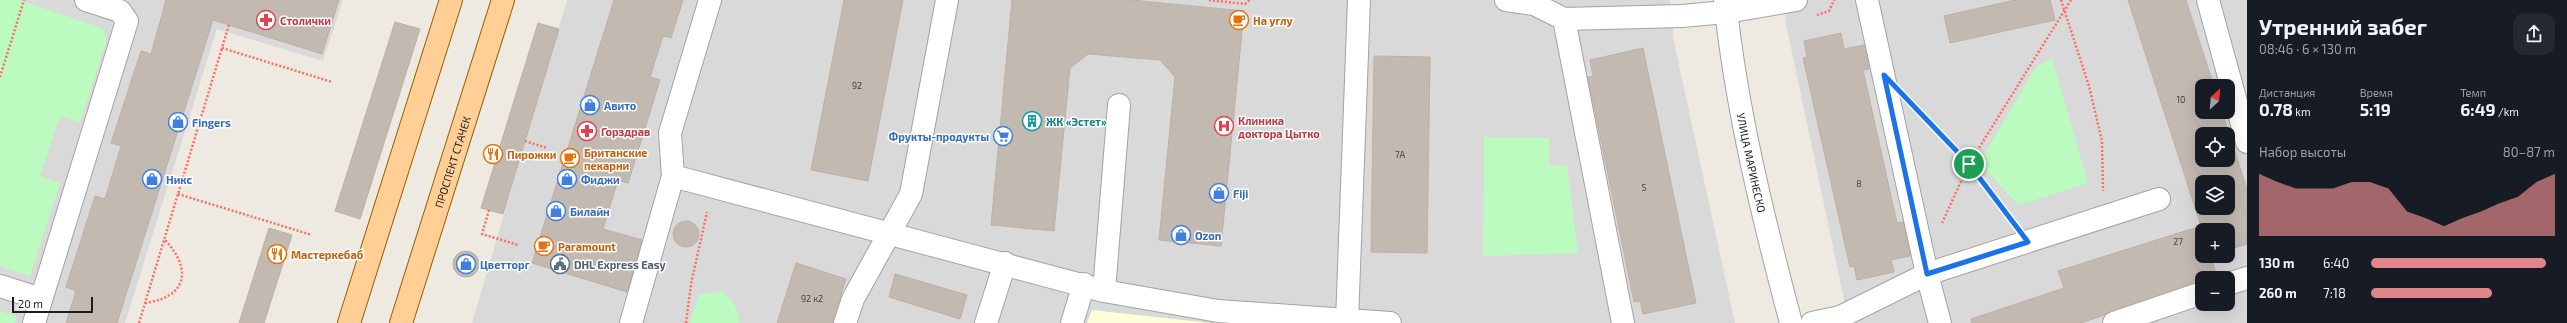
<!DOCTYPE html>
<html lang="ru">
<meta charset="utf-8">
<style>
:root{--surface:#171b24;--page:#242831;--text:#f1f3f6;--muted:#9ea1a6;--accent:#df868a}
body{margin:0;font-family:"Exo 2",sans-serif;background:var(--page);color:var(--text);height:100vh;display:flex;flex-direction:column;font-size:15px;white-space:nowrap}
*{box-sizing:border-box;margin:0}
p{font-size:13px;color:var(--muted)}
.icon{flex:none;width:22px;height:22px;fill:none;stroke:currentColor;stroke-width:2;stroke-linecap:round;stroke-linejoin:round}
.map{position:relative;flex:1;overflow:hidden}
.drawer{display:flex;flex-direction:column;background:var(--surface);width:320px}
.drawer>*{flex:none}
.needle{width:26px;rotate:26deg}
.controls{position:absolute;left:2195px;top:79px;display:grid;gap:8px}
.controls a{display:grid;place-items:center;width:40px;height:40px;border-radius:8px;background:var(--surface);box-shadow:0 4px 16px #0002;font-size:20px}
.scale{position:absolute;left:12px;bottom:10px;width:81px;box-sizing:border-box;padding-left:4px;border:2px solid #1c1c1c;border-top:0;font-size:11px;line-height:14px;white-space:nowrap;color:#1c1c1c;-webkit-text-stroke:3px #fff;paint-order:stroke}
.pin{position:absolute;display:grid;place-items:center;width:34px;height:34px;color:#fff;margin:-17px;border:2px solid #fff;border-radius:50%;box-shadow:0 1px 4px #0007}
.round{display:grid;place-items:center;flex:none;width:42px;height:42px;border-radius:12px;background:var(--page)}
.head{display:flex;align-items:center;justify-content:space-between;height:68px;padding:0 12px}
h1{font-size:22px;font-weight:700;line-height:30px}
.stats{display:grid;grid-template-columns:repeat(3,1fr);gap:6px;height:68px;padding:4px 12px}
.stats div{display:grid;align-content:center}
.stats b{font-size:17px;font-weight:700}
.stats small{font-size:11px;font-weight:400}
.stats p{font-size:11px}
.chart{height:112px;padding:8px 12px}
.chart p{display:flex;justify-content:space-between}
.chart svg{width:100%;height:72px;margin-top:4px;fill:var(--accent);opacity:.7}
ul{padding:0 12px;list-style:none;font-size:13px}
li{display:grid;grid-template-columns:64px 48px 1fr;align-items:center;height:30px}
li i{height:10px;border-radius:5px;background:var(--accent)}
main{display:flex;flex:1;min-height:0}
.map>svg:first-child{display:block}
</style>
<main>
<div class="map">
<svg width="2247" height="323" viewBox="0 0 2247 323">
<rect width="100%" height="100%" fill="#eeeae1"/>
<g fill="#dad9d9" fill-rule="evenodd">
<polygon points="0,0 343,0 323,61 217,29 125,323 0,323"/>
<polygon points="567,0 1670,0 1674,42 1735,323 472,323"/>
<path d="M 1784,0 L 2247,0 L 2247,323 L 1851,323 L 1846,309 L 1786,24 ZM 2202,86 L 2228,86 L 2228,112 L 2202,112 ZM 2202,134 L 2228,134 L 2228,160 L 2202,160 ZM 2202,182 L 2228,182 L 2228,208 L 2202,208 ZM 2202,230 L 2228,230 L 2228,256 L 2202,256 ZM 2202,278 L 2228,278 L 2228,304 L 2202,304 Z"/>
</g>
<polygon fill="#fffeda" points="1092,310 1210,323 1087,323"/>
<g fill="#bbfbbf">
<polygon points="0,0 19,0 102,28 107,39 80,122 60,116 40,176 60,183 30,276 0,266"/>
<polygon points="2052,58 2088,183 2019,205 1979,163 2036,67"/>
<polygon points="1484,137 1549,138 1549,165 1567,166 1578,253 1483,256"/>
<path d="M 720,291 C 732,296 739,310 739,323 L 690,323 L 699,295 Z"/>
<polygon points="0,311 17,317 15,323 0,323"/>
</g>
<g fill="#c2b9b1" stroke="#c0afa3" fill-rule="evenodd">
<polygon points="166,0 339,0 322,54 213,20 117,323 66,323 76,291 66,287 95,196 105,199 121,146 111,143 141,51 151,54"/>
<polygon points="614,0 683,0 671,38 663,36 650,77 660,80 628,183 618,180 603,229 642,240 627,292 532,263"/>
<polygon points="844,0 903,0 868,181 811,170"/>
<polygon points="1012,0 1131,0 1244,11 1221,246 1159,240 1175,77 1160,60 1088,54 1070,68 1054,231 991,225"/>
<polygon points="2015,0 2050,0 2055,20 1950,43 1944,16"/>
<path d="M 2128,0 L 2186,0 L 2214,86 L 2202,86 L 2202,112 L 2222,112 L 2247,189 L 2247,244 L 2228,250 L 2228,230 L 2202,230 L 2202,256 L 2211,256 L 2217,278 L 2202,278 L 2202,281 L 2081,323 L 1972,323 L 1971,319 L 2064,288 L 2058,271 L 2201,226 ZM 2202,134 L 2228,134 L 2228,160 L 2202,160 ZM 2202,182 L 2228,182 L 2228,208 L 2202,208 Z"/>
<polygon points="395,22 420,29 360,219 335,211"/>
<polygon points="538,23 559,29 503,214 481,208"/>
<polygon points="1841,33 1844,49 1864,45 1869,69 1863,70 1897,223 1903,222 1910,256 1891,260 1894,272 1857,280 1854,266 1850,267 1803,58 1807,57 1804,41"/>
<polygon points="1643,48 1696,303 1643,314 1640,301 1634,302 1588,77 1593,76 1590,60"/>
<polygon points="1374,56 1430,57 1427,253 1371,252"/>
<circle cx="686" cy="234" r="13"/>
<polygon points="269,228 292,235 264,323 239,323"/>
<circle cx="466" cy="264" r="13"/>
<polygon points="796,263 846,279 832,323 777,323"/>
<polygon points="895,274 967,295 960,319 889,297"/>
</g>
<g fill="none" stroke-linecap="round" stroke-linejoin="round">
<g stroke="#a3a3a3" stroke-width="24">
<g id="minor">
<polyline points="710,0 670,133 673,176 1104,291 1218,311 1390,323"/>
<polyline points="1506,0 1534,4 1564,19 1682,16 1726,12 1796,0"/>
<path id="s1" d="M 1725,0 C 1736,109 1763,217 1791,323"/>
<polyline points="1867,0 1927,274 1940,323"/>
<polyline points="2208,0 2247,142"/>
<polyline points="1564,19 1623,323"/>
<polyline points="2228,284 2247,278"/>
<polyline points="0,286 41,299"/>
<polyline points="1104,291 1119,105"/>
<polyline points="1347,321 1359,0"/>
<polyline points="34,323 127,21 120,11 86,0"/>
<polyline points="631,323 673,176"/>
<polyline points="845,323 853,299 911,194 947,0"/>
<polyline points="986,323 1005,263"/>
<polyline points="1072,323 1084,284"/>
<polyline points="1812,323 1840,317 1927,274 2159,199"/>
<polyline points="2114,323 2202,293"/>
</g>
</g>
<g stroke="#956000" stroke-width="24">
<g id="major">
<polyline points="349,323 451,0"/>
<path id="s2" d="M 401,323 L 503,0"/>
</g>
</g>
<g stroke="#ff6e62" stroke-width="2.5" stroke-dasharray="2 2" stroke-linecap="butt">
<polyline points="1209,0 1245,4 1250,0"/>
<polyline points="2061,0 2089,86 2102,141 2103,191"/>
<polyline points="1817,15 1829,11 1834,0"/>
<polyline points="229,25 222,48 332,82"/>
<polyline points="0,77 24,0"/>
<polyline points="1918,111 1969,164 2012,220"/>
<polyline points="525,141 547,148"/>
<polyline points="178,194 312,235"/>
<polyline points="489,210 482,234 518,245"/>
<polyline points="1942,223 1969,164 2071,0"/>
<path d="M 145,303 C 188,297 192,269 165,240"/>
<polyline points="139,323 222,48"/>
<polyline points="686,323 691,284 707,212"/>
</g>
<use href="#minor" stroke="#fff" stroke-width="22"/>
<use href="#major" stroke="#ffcf96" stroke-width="22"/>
</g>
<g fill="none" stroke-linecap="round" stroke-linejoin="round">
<g stroke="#fff" stroke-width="8">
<polygon id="route" points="1884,75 1969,164 2028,242 1927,274"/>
</g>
<use href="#route" stroke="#1a73e8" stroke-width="5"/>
</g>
<defs>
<g id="pharmacy-ring" transform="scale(1)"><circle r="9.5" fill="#fff" stroke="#e0444e" stroke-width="1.5"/><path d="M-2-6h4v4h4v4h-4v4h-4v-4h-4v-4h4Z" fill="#e0444e"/></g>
<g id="cafe-ring" transform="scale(1)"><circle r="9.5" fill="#fff" stroke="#e8710a" stroke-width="1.5"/><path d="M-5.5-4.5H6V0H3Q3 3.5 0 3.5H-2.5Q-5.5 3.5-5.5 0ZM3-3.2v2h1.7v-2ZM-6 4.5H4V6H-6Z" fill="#e8710a"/></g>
<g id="shop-ring" transform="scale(1)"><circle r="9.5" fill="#fff" stroke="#3f7fe0" stroke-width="1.5"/><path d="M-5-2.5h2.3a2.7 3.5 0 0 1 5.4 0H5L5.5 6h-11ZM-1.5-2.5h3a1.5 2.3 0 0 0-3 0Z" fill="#3f7fe0"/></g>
<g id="building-ring" transform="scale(1)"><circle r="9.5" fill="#fff" stroke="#0f9aa8" stroke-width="1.5"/><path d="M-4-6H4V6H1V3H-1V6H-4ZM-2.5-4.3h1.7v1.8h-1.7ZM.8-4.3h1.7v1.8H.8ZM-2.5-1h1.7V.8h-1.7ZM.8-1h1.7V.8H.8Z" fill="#0f9aa8"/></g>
<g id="hospital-ring" transform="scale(1)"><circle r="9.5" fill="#fff" stroke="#e0444e" stroke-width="1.5"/><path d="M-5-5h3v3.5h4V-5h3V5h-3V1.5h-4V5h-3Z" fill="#e0444e"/></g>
<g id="supermarket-ring" transform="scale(1)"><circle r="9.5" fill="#fff" stroke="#3f7fe0" stroke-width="1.5"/><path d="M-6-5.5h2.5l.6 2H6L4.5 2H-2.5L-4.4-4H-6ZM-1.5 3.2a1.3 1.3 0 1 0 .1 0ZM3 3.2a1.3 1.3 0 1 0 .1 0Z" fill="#3f7fe0"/></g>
<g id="restaurant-ring" transform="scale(1)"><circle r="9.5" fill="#fff" stroke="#e8710a" stroke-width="1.5"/><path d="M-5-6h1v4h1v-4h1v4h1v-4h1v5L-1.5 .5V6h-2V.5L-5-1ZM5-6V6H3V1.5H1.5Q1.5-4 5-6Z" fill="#e8710a"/></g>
<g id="civic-ring" transform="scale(1)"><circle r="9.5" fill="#fff" stroke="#5c6f8a" stroke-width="1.5"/><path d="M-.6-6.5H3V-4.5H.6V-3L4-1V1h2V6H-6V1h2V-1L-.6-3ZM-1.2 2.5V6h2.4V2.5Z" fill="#5c6f8a"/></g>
</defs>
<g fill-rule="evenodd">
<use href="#pharmacy-ring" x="266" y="20"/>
<use href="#cafe-ring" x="1239" y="20"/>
<use href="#shop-ring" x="590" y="105"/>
<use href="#building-ring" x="1032" y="121"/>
<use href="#shop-ring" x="178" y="122"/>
<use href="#hospital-ring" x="1224" y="126"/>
<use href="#pharmacy-ring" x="587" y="131"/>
<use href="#supermarket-ring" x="1003" y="136"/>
<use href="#restaurant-ring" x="493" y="154"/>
<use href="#cafe-ring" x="570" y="158"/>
<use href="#shop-ring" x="152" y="179"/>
<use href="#shop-ring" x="567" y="179"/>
<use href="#shop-ring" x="1219" y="193"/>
<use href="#shop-ring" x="556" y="211"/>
<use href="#shop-ring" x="1181" y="235"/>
<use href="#cafe-ring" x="544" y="246"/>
<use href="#restaurant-ring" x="277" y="254"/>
<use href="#shop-ring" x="466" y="264"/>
<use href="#civic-ring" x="560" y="264"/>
</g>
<g text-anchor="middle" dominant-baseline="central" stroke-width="3" stroke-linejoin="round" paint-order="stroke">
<g font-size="9" fill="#464341">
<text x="857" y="85">92</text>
<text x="2181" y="99">10</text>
<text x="1400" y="154">7А</text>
<text x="1859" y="183">8</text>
<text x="1644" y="187">5</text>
<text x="2178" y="241">27</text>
<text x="812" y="298">92 к2</text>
</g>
<g font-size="11" font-weight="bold" fill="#be3a42" stroke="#fff" text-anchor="start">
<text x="280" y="20">Столички</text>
<text x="1238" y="120">Клиника<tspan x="1238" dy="13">доктора Цытко</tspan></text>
<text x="601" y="131">Горздрав</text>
</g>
<g font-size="11" font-weight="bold" fill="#c56008" stroke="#fff" text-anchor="start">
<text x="1253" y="20">На углу</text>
<text x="584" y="152">Британские<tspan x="584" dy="13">пекарни</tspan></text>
<text x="507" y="154">Пирожки</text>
<text x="558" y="246">Paramount</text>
<text x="291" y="254">Мастеркебаб</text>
</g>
<g font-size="11" font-weight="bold" fill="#366cbe" stroke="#fff" text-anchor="start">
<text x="604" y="105">Авито</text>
<text x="192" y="122">Fingers</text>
<text x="989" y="136" text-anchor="end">Фрукты-продукты</text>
<text x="166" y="179">Никс</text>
<text x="581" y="179">Фиджи</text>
<text x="1233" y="193">Fiji</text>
<text x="570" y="211">Билайн</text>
<text x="1195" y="235">Ozon</text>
<text x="480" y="264">Цветторг</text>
</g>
<g font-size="11" font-weight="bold" fill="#0d838f" stroke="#fff" text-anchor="start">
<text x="1046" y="121">ЖК «Эстет»</text>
</g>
<g font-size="11" fill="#1c1c1c" stroke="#fff">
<text stroke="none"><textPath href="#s2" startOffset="169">ПРОСПЕКТ СТАЧЕК</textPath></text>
<text stroke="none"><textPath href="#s1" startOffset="165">УЛИЦА МАРИНЕСКО</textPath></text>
</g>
<g font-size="11" font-weight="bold" fill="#4e5e75" stroke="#fff" text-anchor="start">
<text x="574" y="264">DHL Express Easy</text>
</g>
</g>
</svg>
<div class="controls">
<a><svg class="needle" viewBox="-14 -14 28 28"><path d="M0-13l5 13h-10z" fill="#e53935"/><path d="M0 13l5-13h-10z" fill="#9ea1a6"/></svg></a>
<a><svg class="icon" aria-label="locate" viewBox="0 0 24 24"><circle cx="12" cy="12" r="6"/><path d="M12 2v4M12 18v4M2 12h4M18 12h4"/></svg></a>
<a><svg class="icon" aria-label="layers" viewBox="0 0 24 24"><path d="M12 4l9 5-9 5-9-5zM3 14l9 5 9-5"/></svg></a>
<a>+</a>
<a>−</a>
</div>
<div class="scale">20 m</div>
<div class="pin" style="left:1969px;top:164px;background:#1e9e55"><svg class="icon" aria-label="arrive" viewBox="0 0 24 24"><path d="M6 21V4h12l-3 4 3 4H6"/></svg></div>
</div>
<section class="drawer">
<div class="head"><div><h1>Утренний забег</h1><p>08:46 · 6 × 130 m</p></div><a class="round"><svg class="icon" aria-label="share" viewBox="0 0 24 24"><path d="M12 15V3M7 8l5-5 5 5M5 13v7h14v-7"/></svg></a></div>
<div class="stats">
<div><p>Дистанция</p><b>0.78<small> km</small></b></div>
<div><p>Время</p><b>5:19</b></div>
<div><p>Темп</p><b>6:49<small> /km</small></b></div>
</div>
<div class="chart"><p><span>Набор высоты</span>80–87 m</p>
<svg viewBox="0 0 160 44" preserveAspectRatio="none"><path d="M0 44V6L10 11L20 15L30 15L40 15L50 11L60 11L70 15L80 29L90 33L100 38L110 33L120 29L130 24L140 20L150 11L160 6V44z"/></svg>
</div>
<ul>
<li><b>130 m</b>6:40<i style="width:95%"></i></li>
<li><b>260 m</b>7:18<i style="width:66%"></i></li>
</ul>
</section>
</main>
